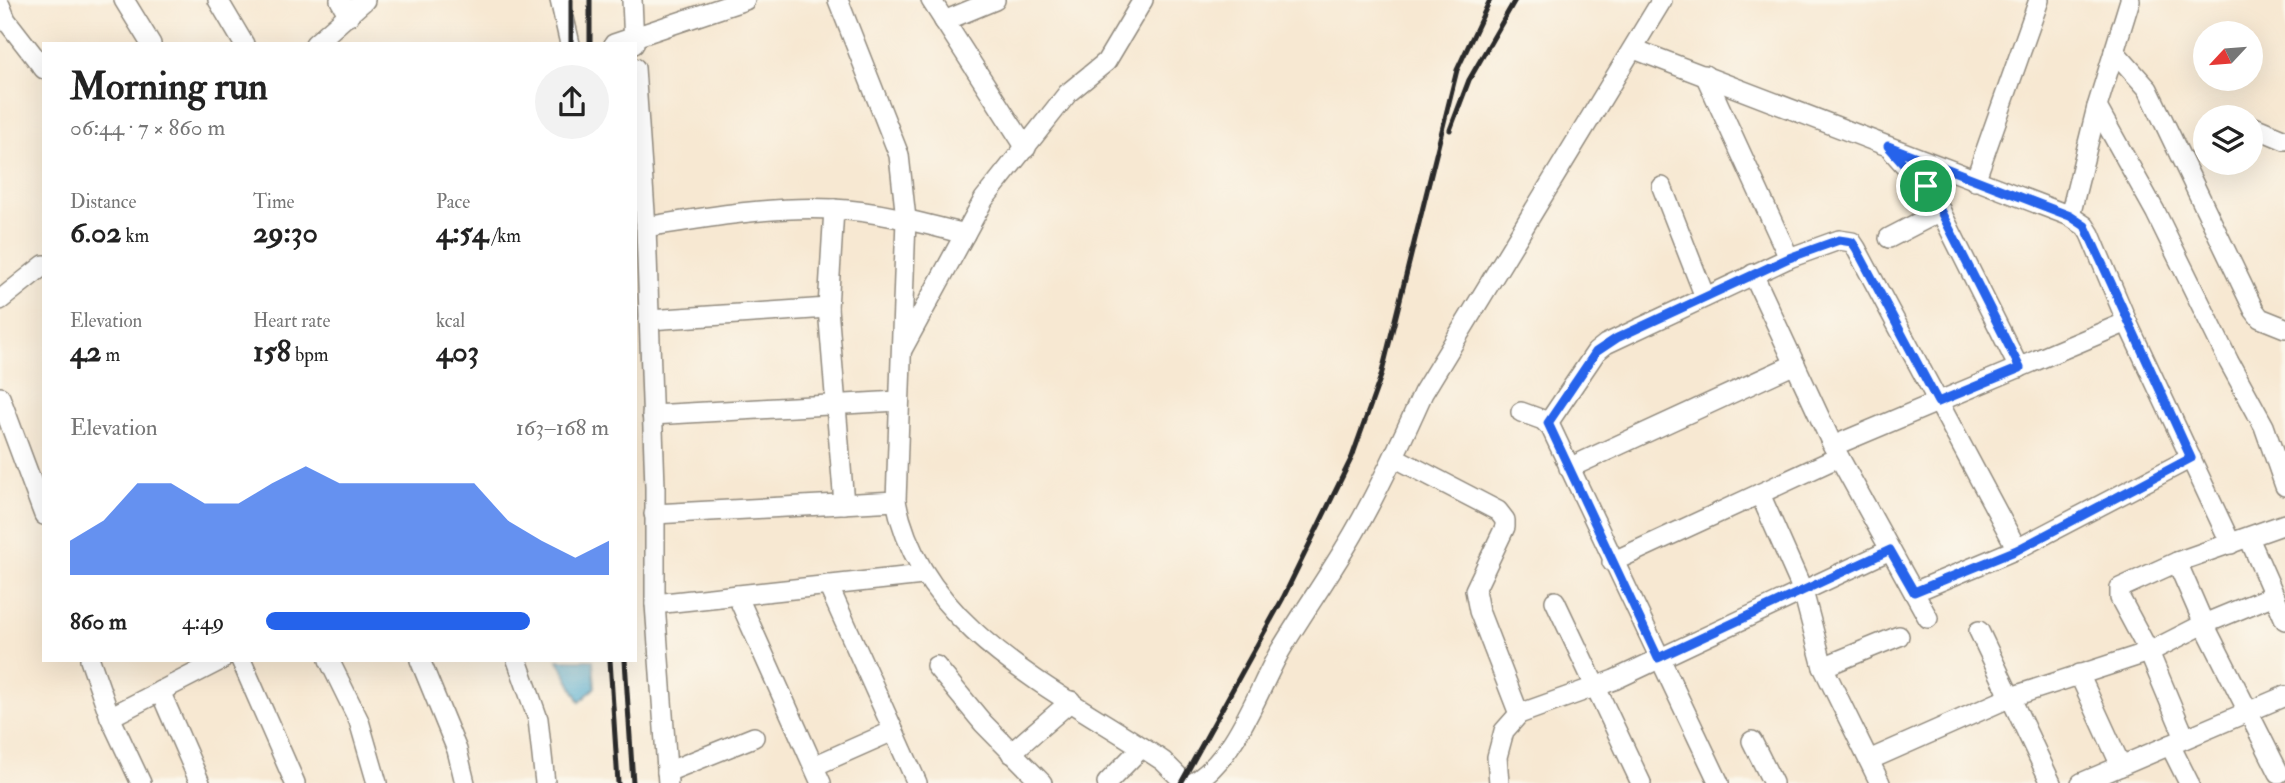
<!DOCTYPE html>
<meta charset="utf-8">
<style>
:root{--surface:#fff;--page:#f2f2f2;--text:#222;--muted:#767676;--accent:#2563eb}
body{margin:0;font-family:"IM FELL Double Pica",serif;background:var(--page);color:var(--text);height:100vh;display:flex;flex-direction:column;font-size:26px;white-space:nowrap}
*{box-sizing:border-box;margin:0}
p{font-size:23px;color:var(--muted)}
.icon{flex:none;width:38px;height:38px;fill:none;stroke:currentColor;stroke-width:2;stroke-linecap:round;stroke-linejoin:round}
.map{position:relative;flex:1;overflow:hidden}
.panel{position:absolute;left:42px;top:42px;width:595px;height:620px;display:flex;flex-direction:column;background:var(--surface);border-radius:0px;box-shadow:0 7px 28px #0002}
.panel>*{flex:none}
.needle{width:46px;rotate:244deg}
.tools{position:absolute;left:2193px;top:21px;display:grid;gap:14px}
.tools a{display:grid;place-items:center;width:70px;height:70px;border-radius:50%;background:var(--surface);box-shadow:0 7px 28px #0002;font-size:35px}
.pin{position:absolute;display:grid;place-items:center;width:60px;height:60px;color:#fff;margin:-30px;border:4px solid #fff;border-radius:50%;box-shadow:0 2px 7px #0007}
.round{display:grid;place-items:center;flex:none;width:74px;height:74px;border-radius:37px;background:var(--page)}
.overview{display:flex;align-items:center;justify-content:space-between;height:119px;padding:0 28px}
h1{font-size:38px;font-weight:700;line-height:52px}
.metrics{display:grid;grid-template-columns:repeat(3,1fr);gap:10px;height:119px;padding:7px 28px}
.metrics div{display:grid;align-content:center}
.metrics b{font-size:30px;font-weight:700}
.metrics small{font-size:19px;font-weight:400}
.metrics p{font-size:19px}
.chart{height:196px;padding:14px 28px}
.chart p{display:flex;justify-content:space-between}
.chart svg{width:100%;height:126px;margin-top:7px;fill:var(--accent);opacity:.7}
ul{padding:0 28px;list-style:none;font-size:23px}
li{display:grid;grid-template-columns:112px 84px 1fr;align-items:center;height:52px}
li i{height:18px;border-radius:9px;background:var(--accent)}
.map>svg:first-child{display:block}
</style>
<div class="map">
<svg width="2285" height="783" viewBox="0 0 2285 783">
<rect width="100%" height="100%" fill="#fbf7ec"/>
<filter id="ink" filterUnits="userSpaceOnUse"><feTurbulence type="fractalNoise" baseFrequency=".0143" numOctaves="2"/><feDisplacementMap in="SourceGraphic" scale="14" xChannelSelector="R" yChannelSelector="G"/><feConvolveMatrix kernelMatrix="1 2 1 2 8 2 1 2 1" color-interpolation-filters="sRGB"/></filter>
<filter id="wash" filterUnits="userSpaceOnUse"><feTurbulence type="fractalNoise" baseFrequency=".00686" numOctaves="4" result="noise"/><feDisplacementMap in="SourceGraphic" scale="28" xChannelSelector="R" yChannelSelector="G"/><feGaussianBlur stdDeviation="1.57" result="paint"/><feColorMatrix in="noise" values="0 0 0 0 0 0 0 0 0 0 0 0 0 0 0 0 0 1.4 0 .05"/><feComposite in="paint" operator="in"/></filter>
<g filter="url(#wash)">
<rect width="100%" height="100%" fill="#f7e8d2"/>
<polygon fill="#4ea9cc" stroke="#3c6a7c" stroke-width="2" points="558,660 593,660 595,687 580,702"/>
</g>
<g filter="url(#ink)">
<g fill="none" stroke-linecap="round" stroke-linejoin="round">
<g stroke="#918a7e" stroke-width="22">
<g id="minor">
<polyline points="124,0 151,44"/>
<polyline points="218,0 244,44"/>
<polyline points="340,0 349,16"/>
<polyline points="560,0 570,44"/>
<polyline points="632,0 634,44"/>
<path d="M 838,0 L 899,155 L 906,219 L 896,501 C 921,632 1063,693 1163,761 L 1185,783"/>
<polyline points="931,0 1026,148"/>
<polyline points="0,5 6,20 44,69"/>
<polyline points="944,21 995,0"/>
<polyline points="315,44 365,0"/>
<polyline points="614,44 745,0"/>
<polyline points="1634,49 2070,216 2097,107 2130,0"/>
<polyline points="2114,51 2148,89 2254,310 2260,318 2285,328"/>
<polyline points="635,68 646,227 655,487 655,604 668,783"/>
<polyline points="1705,75 1789,258"/>
<polyline points="2097,107 2156,213 2229,362 2264,426 2285,486"/>
<polyline points="2254,127 2285,140"/>
<polyline points="1893,152 1934,198 2019,368"/>
<polyline points="1975,181 2039,0"/>
<polyline points="1662,187 1705,297"/>
<polyline points="834,209 828,308 844,504"/>
<polyline points="2070,216 2085,226 2090,234 2127,322 2231,544"/>
<path d="M 646,227 C 707,217 771,206 833,209 C 878,211 922,223 965,234"/>
<polyline points="1889,238 1941,211"/>
<polyline points="1753,274 1833,446 1928,618"/>
<polyline points="0,300 44,265"/>
<polyline points="649,320 828,308"/>
<polyline points="903,348 984,199 1068,93 1106,62 1143,0"/>
<polyline points="0,397 44,515"/>
<polyline points="1521,412 1543,420 1551,428 1719,783"/>
<polyline points="652,415 898,401"/>
<polyline points="1548,423 1596,352 1606,344 1789,258 1839,240 1852,242 1856,248 2017,549"/>
<polyline points="1833,446 2127,322"/>
<polyline points="1394,457 1498,511 1505,520 1505,527 1475,590 1479,611 1519,714"/>
<polyline points="1569,468 1795,364"/>
<polyline points="1760,494 1803,591 1823,667 1880,783"/>
<polyline points="654,514 896,501"/>
<polyline points="2249,538 2285,620"/>
<polyline points="1612,562 1839,457"/>
<polyline points="2177,562 2204,624 2279,773"/>
<polyline points="828,585 917,783"/>
<polyline points="1914,592 2017,549 2191,458"/>
<polyline points="737,595 821,783"/>
<polyline points="1555,601 1641,783"/>
<polyline points="655,604 923,575"/>
<polyline points="1979,631 2051,783"/>
<polyline points="90,660 110,717 141,783"/>
<polyline points="241,660 295,783"/>
<polyline points="329,660 359,721 377,783"/>
<polyline points="420,660 457,750 465,783"/>
<polyline points="517,660 538,719 545,783"/>
<polyline points="936,666 983,723 1042,783"/>
<polyline points="1823,667 1899,636"/>
<polyline points="2079,674 2121,766"/>
<polyline points="160,691 200,783"/>
<polyline points="110,717 221,660"/>
<polyline points="2185,738 2149,652 2120,598 2120,588 2177,562 2285,524"/>
<polyline points="1752,741 1773,783"/>
<polyline points="2170,745 2189,783"/>
<polyline points="1011,753 1071,701"/>
<polyline points="1869,760 2011,697 2149,652 2204,624 2274,595"/>
<polyline points="814,766 893,731"/>
<polyline points="667,772 754,737"/>
<polyline points="1107,783 1142,747"/>
<path d="M 1193,783 C 1235,759 1257,692 1280,651 C 1304,611 1331,573 1354,533 C 1380,488 1402,440 1423,393 L 1662,0"/>
<polyline points="1499,783 1497,757 1504,731 1519,714 1614,680 1890,550"/>
<polyline points="2081,783 2285,696"/>
</g>
</g>
<use href="#minor" stroke="#fff" stroke-width="19"/>
<g stroke="#2b2b2b" stroke-width="5">
<polyline points="571,0 571,44"/>
<polyline points="590,0 590,44"/>
<polyline points="1450,130 1469,80 1515,0"/>
<polyline points="610,660 618,783"/>
<polyline points="625,660 633,783"/>
<polyline points="1181,783 1283,598 1352,457 1381,376 1457,70 1490,0"/>
</g>
</g>
</g>
<g fill="none" stroke-linecap="round" stroke-linejoin="round" filter="url(#ink)">
<g stroke="#fff" stroke-width="14">
<polygon id="route" points="1888,146 2070,216 2085,226 2191,458 2017,550 1914,592 1890,550 1658,658 1548,423 1596,352 1617,338 1789,258 1839,240 1852,242 1856,248 1938,402 2020,368 1934,198"/>
</g>
<use href="#route" stroke="#2563eb" stroke-width="9"/>
</g>
</svg>
<div class="tools">
<a><svg class="needle" viewBox="-14 -14 28 28"><path d="M0-13l5 13h-10z" fill="#e53935"/><path d="M0 13l5-13h-10z" fill="#767676"/></svg></a>
<a><svg class="icon" aria-label="layers" viewBox="0 0 24 24"><path d="M12 4l9 5-9 5-9-5zM3 14l9 5 9-5"/></svg></a>
</div>
<div class="pin" style="left:1926px;top:186px;background:#1e9e55"><svg class="icon" aria-label="arrive" viewBox="0 0 24 24"><path d="M6 21V4h12l-3 4 3 4H6"/></svg></div>
<section class="panel">
<div class="overview"><div><h1>Morning run</h1><p>06:44 · 7 × 860 m</p></div><a class="round"><svg class="icon" aria-label="share" viewBox="0 0 24 24"><path d="M12 15V3M7 8l5-5 5 5M5 13v7h14v-7"/></svg></a></div>
<div class="metrics">
<div><p>Distance</p><b>6.02<small> km</small></b></div>
<div><p>Time</p><b>29:30</b></div>
<div><p>Pace</p><b>4:54<small> /km</small></b></div>
</div>
<div class="metrics">
<div><p>Elevation</p><b>42<small> m</small></b></div>
<div><p>Heart rate</p><b>158<small> bpm</small></b></div>
<div><p>kcal</p><b>403</b></div>
</div>
<div class="chart"><p><span>Elevation</span>163–168 m</p>
<svg viewBox="0 0 160 44" preserveAspectRatio="none"><path d="M0 44V32L10 25L20 12L30 12L40 19L50 19L60 12L70 6L80 12L90 12L100 12L110 12L120 12L130 25L140 32L150 38L160 32V44z"/></svg>
</div>
<ul>
<li><b>860 m</b>4:49<i style="width:77%"></i></li>
</ul>
</section>
</div>
